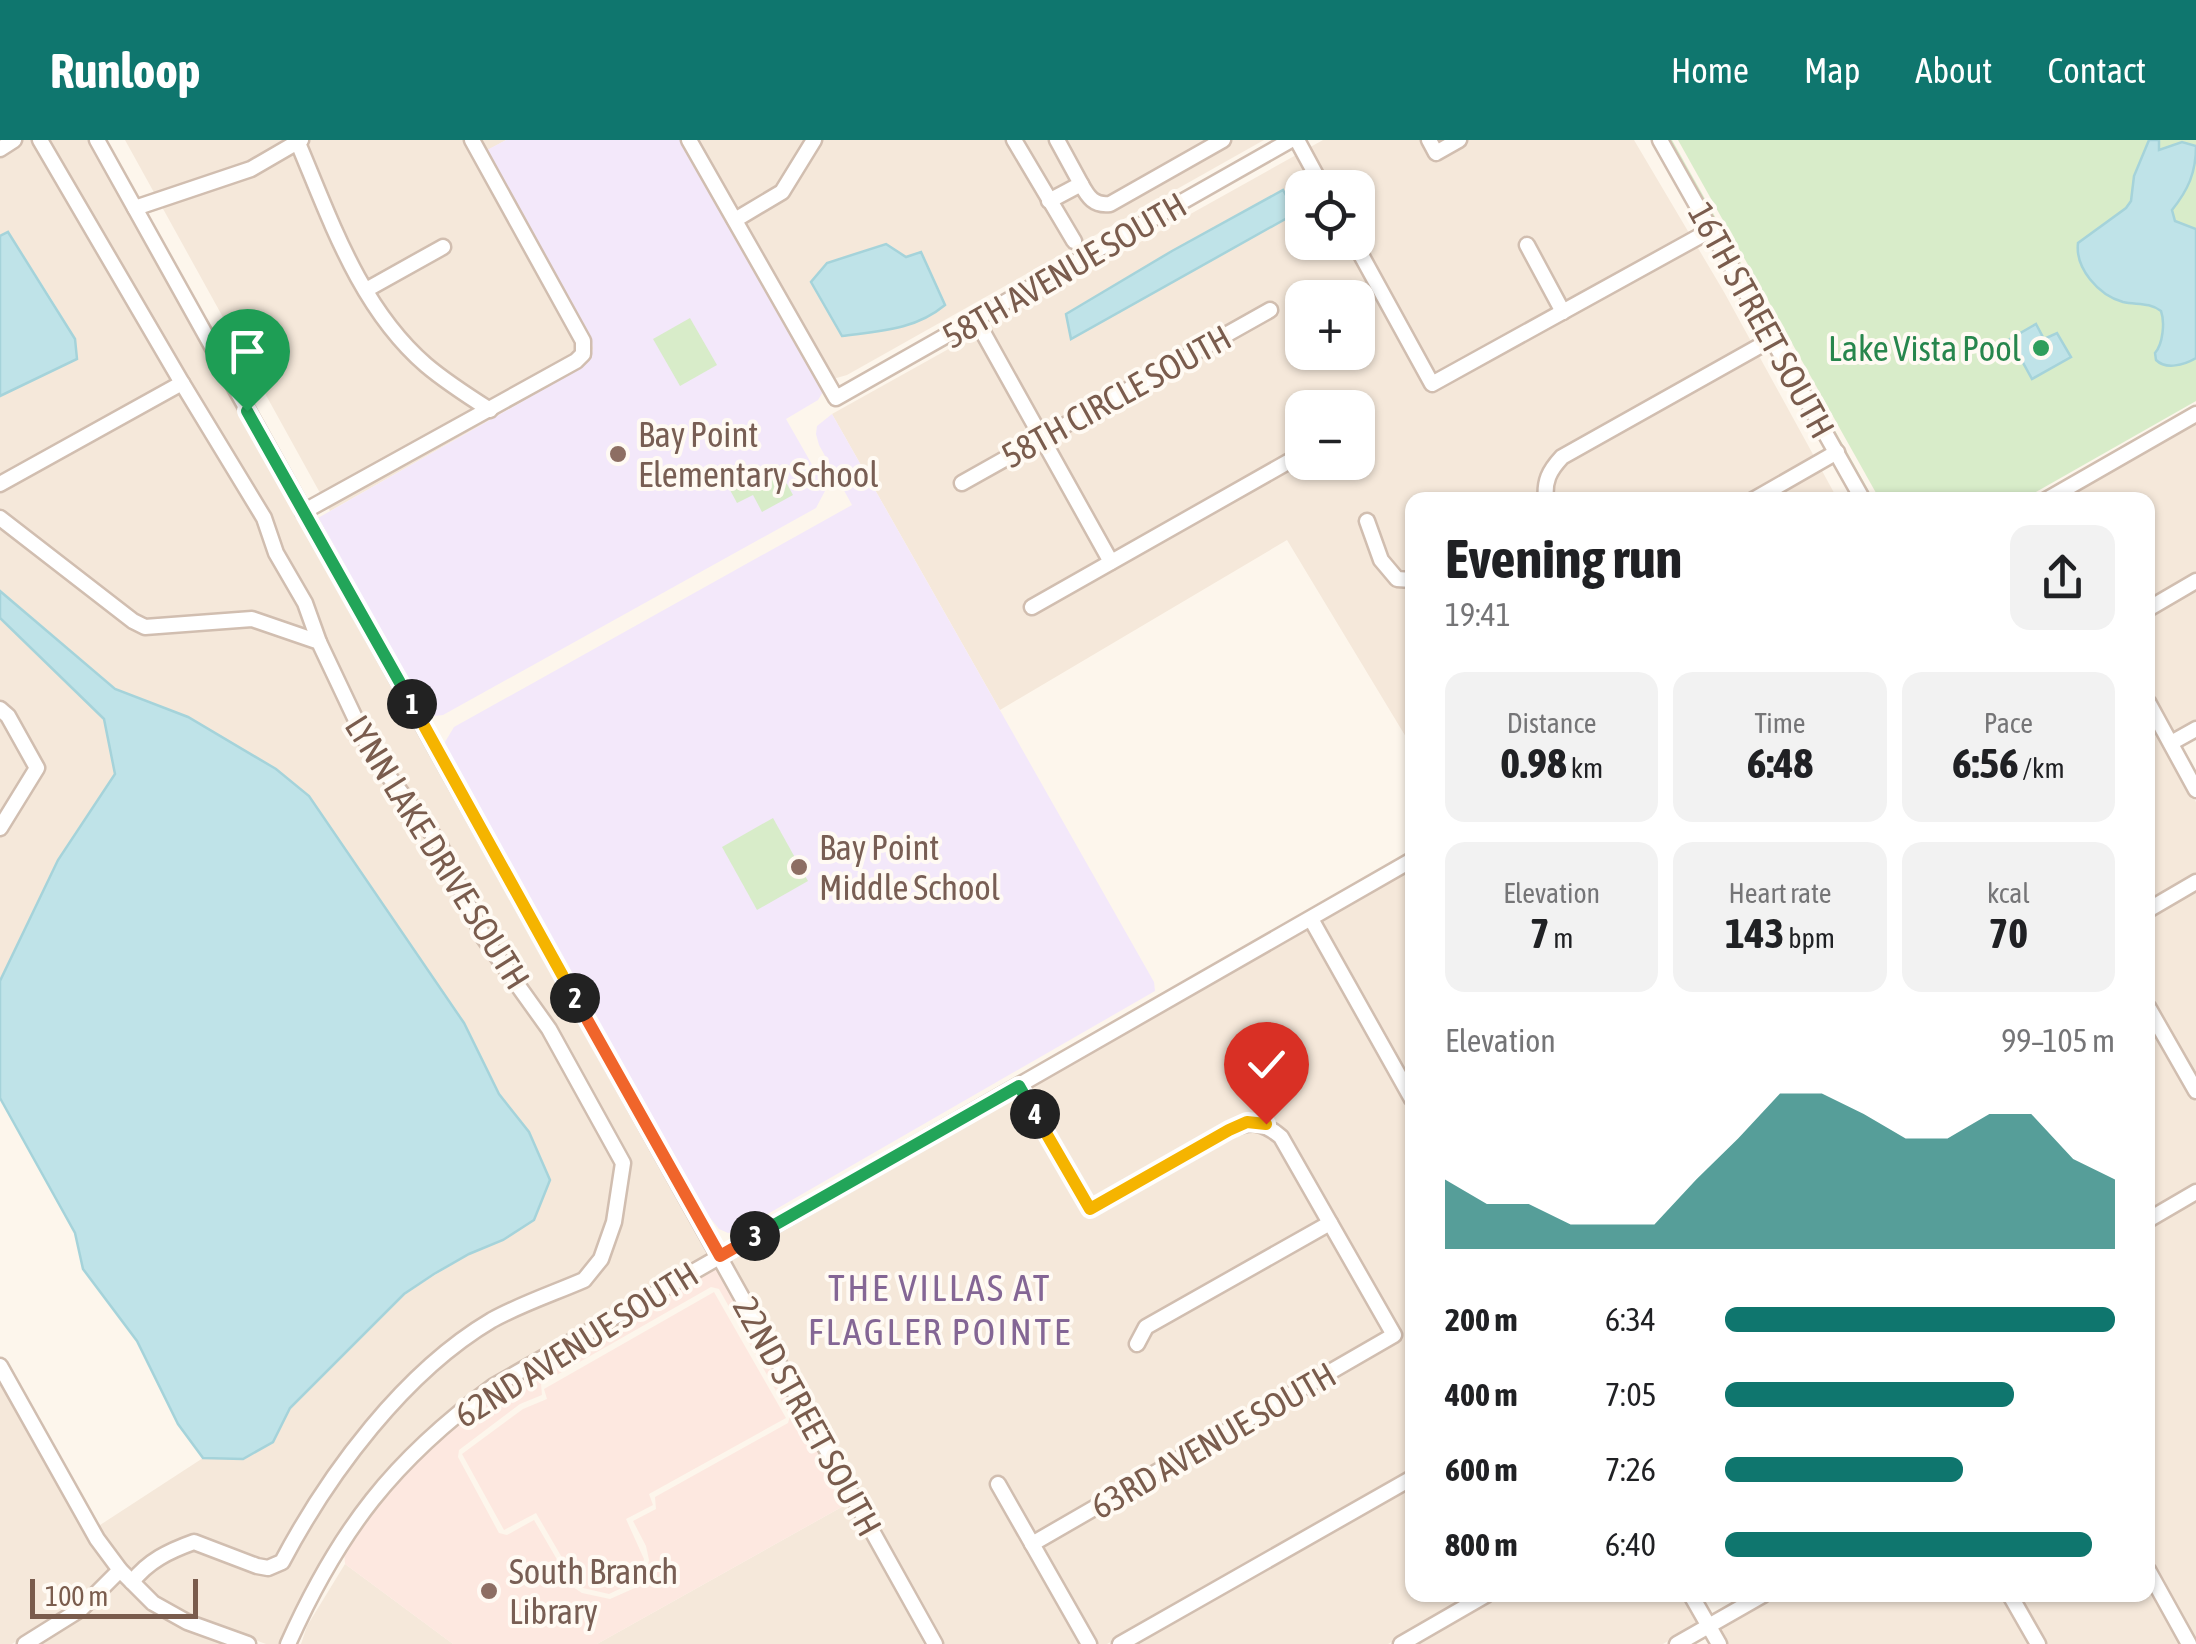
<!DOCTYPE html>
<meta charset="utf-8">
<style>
:root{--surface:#fff;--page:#f2f2f2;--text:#202124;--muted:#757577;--accent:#0f766e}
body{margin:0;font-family:"Asap Condensed",sans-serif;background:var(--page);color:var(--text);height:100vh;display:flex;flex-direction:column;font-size:38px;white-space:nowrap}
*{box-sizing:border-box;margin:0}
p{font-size:32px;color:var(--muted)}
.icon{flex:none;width:55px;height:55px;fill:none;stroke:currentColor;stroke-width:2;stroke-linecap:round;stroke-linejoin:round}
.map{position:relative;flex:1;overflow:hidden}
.drawer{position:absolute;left:1405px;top:352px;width:750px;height:1110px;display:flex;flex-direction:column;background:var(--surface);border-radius:20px;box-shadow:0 2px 8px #0004}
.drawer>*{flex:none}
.tools{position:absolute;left:1285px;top:30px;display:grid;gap:20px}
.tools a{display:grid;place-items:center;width:90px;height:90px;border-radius:20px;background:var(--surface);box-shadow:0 2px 8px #0004;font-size:50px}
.scale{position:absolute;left:30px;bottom:25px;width:168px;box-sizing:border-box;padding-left:10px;border:5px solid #7a5c4d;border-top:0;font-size:28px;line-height:35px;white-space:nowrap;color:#7a5c4d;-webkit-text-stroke:8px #fffaf3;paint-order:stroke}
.pin{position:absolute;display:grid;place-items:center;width:85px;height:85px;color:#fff;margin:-102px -42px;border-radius:50% 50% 50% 0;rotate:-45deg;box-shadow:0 0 10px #0007}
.pin .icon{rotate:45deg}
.km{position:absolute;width:50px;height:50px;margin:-25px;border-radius:50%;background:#222;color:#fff;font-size:28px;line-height:50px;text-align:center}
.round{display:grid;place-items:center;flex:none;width:105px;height:105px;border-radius:20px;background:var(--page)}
.summary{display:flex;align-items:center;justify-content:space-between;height:170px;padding:0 40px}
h1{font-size:55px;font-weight:700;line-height:75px}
.metrics{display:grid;grid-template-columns:repeat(3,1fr);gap:15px;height:170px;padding:10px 40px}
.metrics div{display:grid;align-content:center;border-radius:20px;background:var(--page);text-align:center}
.metrics b{font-size:42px;font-weight:700}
.metrics small{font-size:28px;font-weight:400}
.metrics p{font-size:28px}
.chart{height:280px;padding:20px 40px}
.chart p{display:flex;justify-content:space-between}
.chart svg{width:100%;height:180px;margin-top:10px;fill:var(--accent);opacity:.7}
ul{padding:0 40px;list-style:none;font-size:32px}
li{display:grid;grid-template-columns:160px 120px 1fr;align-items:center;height:75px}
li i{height:25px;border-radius:12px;background:var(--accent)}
header{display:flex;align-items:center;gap:60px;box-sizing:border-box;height:140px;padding:0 50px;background:var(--accent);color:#fff}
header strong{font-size:48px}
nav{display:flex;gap:55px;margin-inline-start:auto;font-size:35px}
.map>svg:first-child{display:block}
</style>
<header>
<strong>Runloop</strong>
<nav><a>Home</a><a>Map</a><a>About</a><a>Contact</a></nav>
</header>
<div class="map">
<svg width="2196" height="1504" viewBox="0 0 2196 1504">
<rect width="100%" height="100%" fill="#fdf6ec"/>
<g fill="#f5e8da" fill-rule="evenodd">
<polygon points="0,0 90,0 711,1113 491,1240 416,1300 382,1334 331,1404 281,1504 266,1504 189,1476 157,1458 124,1426 97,1387 203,1318 243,1319 273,1302 290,1268 404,1154 469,1114 503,1100 529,992 499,954 464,883 276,629 188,577 115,549 0,451 0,256 77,218 75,199 51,158 8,92 0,96"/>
<polygon points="125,0 506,0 488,10 590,197 593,208 590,219 581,228 330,371"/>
<polygon points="681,0 1264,0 847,235 819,243"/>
<path d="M 1323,0 L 1634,0 L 1724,152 L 1838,360 L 1412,360 L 1412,607 L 1287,400 L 1000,570 L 832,274 ZM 1302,48 L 1358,48 L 1358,102 L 1302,102 ZM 1302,158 L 1358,158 L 1358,212 L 1302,212 ZM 1302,268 L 1358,268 L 1358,322 L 1302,322 Z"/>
<polygon points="2196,282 2196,433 2148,461 2148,360 2059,360"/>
<polygon points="2196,448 2196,582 2173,595 2148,550 2148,477"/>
<polygon points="0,478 105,579 115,634 34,768 0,841"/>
<polygon points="2148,573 2196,662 2196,735 2148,762"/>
<polygon points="1412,728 1412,947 1319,781"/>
<polygon points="2196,750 2196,939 2148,855 2148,777"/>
<polygon points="1309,787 1412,971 1412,1330 1107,1504 1096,1504 1040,1407 1402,1198 1286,994 1271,979 1248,975 1226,984 1092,1060 1027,949"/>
<polygon points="2148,878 2196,962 2196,1045 2148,1072"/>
<polygon points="1017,955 1088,1077 1249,988 1264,990 1276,1001 1321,1081 1141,1183 1129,1205 1138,1212 1150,1192 1328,1092 1385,1192 1034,1396 1000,1336 991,1341 1083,1504 940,1504 729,1121"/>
<polygon points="2196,1060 2196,1504 2148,1418 2148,1087"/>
<polygon points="0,1238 112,1429 77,1463 12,1504 0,1504"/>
<polygon points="1412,1345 1412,1455 1473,1455 1388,1504 1133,1504"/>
<polygon points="847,1364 924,1504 597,1504"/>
<polygon points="345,1424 453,1504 301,1504 307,1486"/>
<polygon points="120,1439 230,1504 39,1504 85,1474"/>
<polygon points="2148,1442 2183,1504 2044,1504 2017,1455 2148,1455"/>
<polygon points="1499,1455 1685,1455 1700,1483 1663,1504 1414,1504"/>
<polygon points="1777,1455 2003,1455 2031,1504 1725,1504 1717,1489"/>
</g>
<g fill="#fde8e0" fill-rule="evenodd">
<path d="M 719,1127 L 847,1364 L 597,1504 L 453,1504 L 345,1424 L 344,1410 L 409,1327 L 458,1280 L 563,1213 ZM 711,1147 L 719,1149 L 790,1276 L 788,1283 L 655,1357 L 656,1369 L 633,1381 L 646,1406 L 649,1420 L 646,1434 L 637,1447 L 610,1459 L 582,1453 L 573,1447 L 534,1380 L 507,1395 L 499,1393 L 458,1317 L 459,1310 L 520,1264 L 542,1255 L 541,1244 Z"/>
<polygon points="714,1152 786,1278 649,1354 653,1365 626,1379 644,1419 642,1430 634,1442 609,1454 583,1448 578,1445 536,1373 504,1390 462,1314 523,1269 547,1259 544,1249"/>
</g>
<g fill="#f3e8fa">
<polygon points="506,0 681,0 823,252 818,260 786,279 826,349 816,368 443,575 435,576 423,567 318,378 581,228 590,219 593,208 590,197 487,10"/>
<polygon points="832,274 1154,842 1155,851 738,1091 728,1093 719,1089 699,1064 445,611 445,602 454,587 852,365 819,305 816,294 817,286"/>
</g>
<g fill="#d8ecc9">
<polygon points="1667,0 1672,0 1874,360 1870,360"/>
<polygon points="1678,0 2196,0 2196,261 2022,360 1880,360"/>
<polygon points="690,178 717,225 680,246 653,199"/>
<polygon points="770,328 787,344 793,355 762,372 753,355 737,363 730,350"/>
<polygon points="773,678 808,741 757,770 722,707"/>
</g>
<g fill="#bfe3e8" stroke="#a5d3da" stroke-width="2.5">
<path d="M 2149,0 L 2159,0 L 2159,10 L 2182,2 L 2196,6 C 2196,33 2188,50 2172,70 L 2175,81 L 2196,89 L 2196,218 C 2184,225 2166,230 2156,220 L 2155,213 C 2163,204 2165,182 2161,171 C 2149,162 2137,165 2123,162 C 2098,155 2075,128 2078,103 L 2126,68 L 2131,61 L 2134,36 Z"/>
<polygon points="1283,50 1296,73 1071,199 1066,174 1172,111"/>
<polygon points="8,92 75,199 77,219 0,256 0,96"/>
<path d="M 886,104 L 906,117 L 921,112 L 945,165 C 915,190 880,191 842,196 L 811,142 L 827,123 Z"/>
<polygon points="2036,184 2044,199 2057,193 2071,217 2032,239 2010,199"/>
<polygon points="0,451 115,549 188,577 276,629 309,656 464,883 499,954 529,992 550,1040 534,1080 503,1100 469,1114 434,1134 404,1154 290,1268 273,1302 243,1319 203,1318 178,1284 137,1201 83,1129 75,1093 0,958 0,841 58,720 115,634 104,579 0,478"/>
</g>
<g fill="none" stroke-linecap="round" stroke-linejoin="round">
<g stroke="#d1beb0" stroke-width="19">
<g id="minor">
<polyline points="97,0 935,1504"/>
<polyline points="689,0 836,258 1291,0"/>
<polyline points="1014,0 1074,101"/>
<polyline points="1297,0 1323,48"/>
<polyline points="1429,0 1436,13 1459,0"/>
<polyline points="1660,0 1863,360"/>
<path d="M 298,3 C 331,81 360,168 426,225 C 446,242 468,256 490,270"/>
<polyline points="0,9 14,0"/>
<path d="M 1081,44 C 1088,57 1094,66 1110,64 L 1223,0"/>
<polyline points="1049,61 1081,44 1057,0"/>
<polyline points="135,68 251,29 301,0"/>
<polyline points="735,80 782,52 814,0"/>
<polyline points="1354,102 1432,244 1711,90"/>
<polyline points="1527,105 1563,172"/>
<polyline points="366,150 443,107"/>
<polyline points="975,178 1111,422"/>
<polyline points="182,243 264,378 276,413 305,463 319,502"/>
<polyline points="962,343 1270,170"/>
<polyline points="0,344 182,243 40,0"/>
<path d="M 1546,360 C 1544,341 1549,331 1562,317 L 1774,198"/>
<polyline points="1753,360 1837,312"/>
<polyline points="2046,360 2196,274"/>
<polyline points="303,372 576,221 583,214 583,201 472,0"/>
<path d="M 0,378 L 133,481 L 145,487 L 252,479 L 319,502 L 372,614 L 439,703 L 484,798 L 549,889 L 623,1023 L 614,1082 L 601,1119 L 584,1140 C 554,1153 521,1164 492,1180 C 404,1232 329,1333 282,1422 L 268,1428 L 257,1426 L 194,1402 C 169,1411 148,1421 132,1442"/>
<polyline points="1367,381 1381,420 1397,439 1412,440"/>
<polyline points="1032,467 1302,314"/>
<polyline points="2148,469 2196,441"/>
<polyline points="2148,562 2196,650"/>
<polyline points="0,569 8,576 37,628 0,688"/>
<polyline points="2171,603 2196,589"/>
<polyline points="2148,770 2196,742"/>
<polyline points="1311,779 1412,959"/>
<polyline points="2148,867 2196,951"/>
<path d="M 1019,946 L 1090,1069 L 1229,990 C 1251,980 1262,981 1281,997 L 1394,1195 L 1032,1404"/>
<polyline points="2148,1080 2196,1052"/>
<polyline points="1137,1204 1146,1187 1330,1083"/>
<polyline points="0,1226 97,1399 120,1430 153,1463 187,1482 248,1504"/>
<polyline points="998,1344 1089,1504"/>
<polyline points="2148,1430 2189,1504"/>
<polyline points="1691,1455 1719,1504"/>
<polyline points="2010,1455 2038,1504"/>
<polyline points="25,1504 81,1469 120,1430"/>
<path d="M 288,1504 C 339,1390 393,1320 494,1246 L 1412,720"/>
<polyline points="1120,1504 1412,1338"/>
<polyline points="1401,1504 1486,1455"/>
<polyline points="1677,1504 1763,1455"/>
</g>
</g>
<use href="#minor" stroke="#fff" stroke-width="14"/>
</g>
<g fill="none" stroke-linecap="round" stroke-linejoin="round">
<g stroke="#fff" stroke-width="20">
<polyline id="split-1" points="247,271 412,564"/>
</g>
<g stroke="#fff" stroke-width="20">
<polyline id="split-2" points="412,564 575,858"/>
</g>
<g stroke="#fff" stroke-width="20">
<polyline id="split-3" points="575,858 720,1116 755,1096"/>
</g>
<g stroke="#fff" stroke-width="20">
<polyline id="split-4" points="755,1096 1019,946 1035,974"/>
</g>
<g stroke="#fff" stroke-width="20">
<polyline id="split-5" points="1035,974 1090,1069 1229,990 1247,982 1266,984"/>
</g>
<use href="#split-1" stroke="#22a559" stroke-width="12"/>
<use href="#split-2" stroke="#f5b400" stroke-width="12"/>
<use href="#split-3" stroke="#f0652b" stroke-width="12"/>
<use href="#split-4" stroke="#22a559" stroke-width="12"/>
<use href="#split-5" stroke="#f5b400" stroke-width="12"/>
</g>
<circle fill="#2e9e5b" stroke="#fffaf3" stroke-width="4" cx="2041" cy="208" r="10"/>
<g fill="#8d6e63" stroke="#fffaf3" stroke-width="4">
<circle cx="618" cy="314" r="10"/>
<circle cx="799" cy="727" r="10"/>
<circle cx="489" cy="1451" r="10"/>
</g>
<g text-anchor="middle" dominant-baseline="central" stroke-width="8" stroke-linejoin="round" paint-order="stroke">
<g font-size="35" fill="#7a5c4d" stroke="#fffaf3">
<text transform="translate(1064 130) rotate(-30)">58TH AVENUE SOUTH</text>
<text transform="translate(1762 180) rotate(61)">16TH STREET SOUTH</text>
<text transform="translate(1116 256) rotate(-29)">58TH CIRCLE SOUTH</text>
<text transform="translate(438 712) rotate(58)">LYNN LAKE DRIVE SOUTH</text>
<text transform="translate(576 1204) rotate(-32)">62ND AVENUE SOUTH</text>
<text transform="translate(808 1276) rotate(61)">22ND STREET SOUTH</text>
<text transform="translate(1213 1300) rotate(-30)">63RD AVENUE SOUTH</text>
</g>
<g font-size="35" fill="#27864d" stroke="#fffaf3" text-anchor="end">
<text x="2021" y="208">Lake Vista Pool</text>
</g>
<g font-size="35" fill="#785e54" stroke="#fffaf3" text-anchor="start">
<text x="638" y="294">Bay Point<tspan x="638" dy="40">Elementary School</tspan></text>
<text x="819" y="707">Bay Point<tspan x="819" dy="40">Middle School</tspan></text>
<text x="509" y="1431">South Branch<tspan x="509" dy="40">Library</tspan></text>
</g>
<g font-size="38" letter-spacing="2.5" fill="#846695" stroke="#fffaf3">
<text x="940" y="1147">THE VILLAS AT<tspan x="940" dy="44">FLAGLER POINTE</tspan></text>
</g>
</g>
</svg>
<div class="tools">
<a><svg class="icon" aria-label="locate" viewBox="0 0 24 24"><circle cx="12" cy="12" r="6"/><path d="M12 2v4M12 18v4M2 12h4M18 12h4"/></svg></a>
<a>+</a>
<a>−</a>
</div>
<div class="scale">100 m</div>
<div class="pin" style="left:247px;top:271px;background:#1e9e55"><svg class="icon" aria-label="arrive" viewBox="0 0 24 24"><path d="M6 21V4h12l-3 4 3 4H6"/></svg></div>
<div class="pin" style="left:1266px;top:984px;background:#d93025"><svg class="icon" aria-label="check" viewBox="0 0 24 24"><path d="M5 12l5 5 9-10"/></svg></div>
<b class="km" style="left:412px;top:564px">1</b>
<b class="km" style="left:575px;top:858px">2</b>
<b class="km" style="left:755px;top:1096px">3</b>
<b class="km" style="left:1035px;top:974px">4</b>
<section class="drawer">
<div class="summary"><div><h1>Evening run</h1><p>19:41</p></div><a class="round"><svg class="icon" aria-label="share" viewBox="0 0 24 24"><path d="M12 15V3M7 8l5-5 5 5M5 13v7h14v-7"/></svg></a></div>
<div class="metrics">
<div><p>Distance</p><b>0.98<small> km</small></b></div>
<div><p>Time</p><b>6:48</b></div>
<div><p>Pace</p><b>6:56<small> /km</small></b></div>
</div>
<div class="metrics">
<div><p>Elevation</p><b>7<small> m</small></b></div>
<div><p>Heart rate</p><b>143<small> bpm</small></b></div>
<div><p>kcal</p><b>70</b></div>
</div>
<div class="chart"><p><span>Elevation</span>99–105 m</p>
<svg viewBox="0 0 160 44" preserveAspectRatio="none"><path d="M0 44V27L10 33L20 33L30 38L40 38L50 38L60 27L70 17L80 6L90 6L100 11L110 17L120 17L130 11L140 11L150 22L160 27V44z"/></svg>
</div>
<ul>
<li><b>200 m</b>6:34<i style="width:100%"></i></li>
<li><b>400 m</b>7:05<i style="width:74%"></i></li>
<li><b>600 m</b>7:26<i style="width:61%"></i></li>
<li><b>800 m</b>6:40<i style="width:94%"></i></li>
</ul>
</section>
</div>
